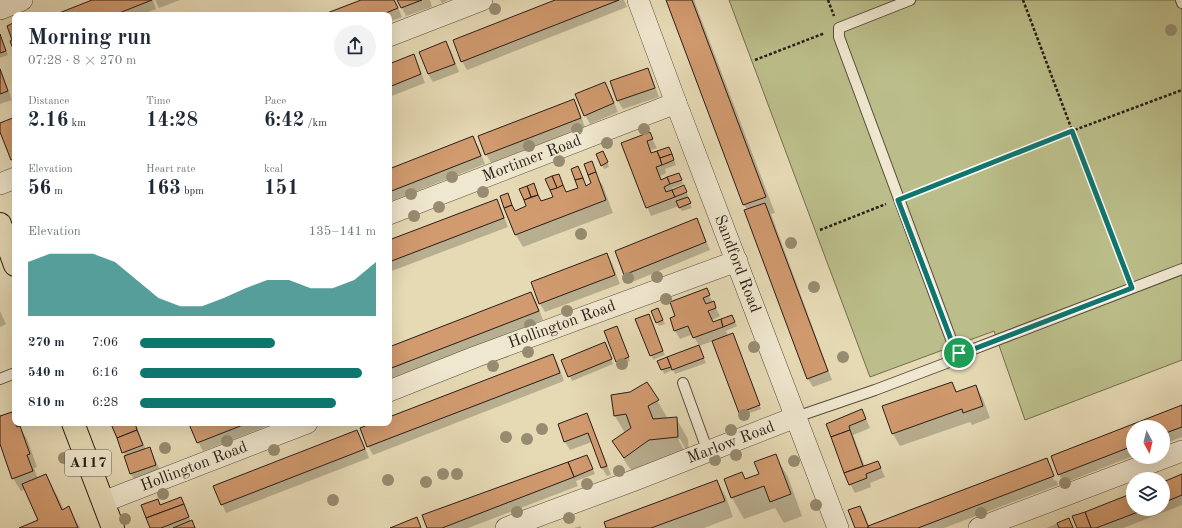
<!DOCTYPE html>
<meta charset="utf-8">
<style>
:root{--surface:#fff;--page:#f2f2f3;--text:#1f2937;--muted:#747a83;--accent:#0f766e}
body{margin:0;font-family:"Old Standard TT",serif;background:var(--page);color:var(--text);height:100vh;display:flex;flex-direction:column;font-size:15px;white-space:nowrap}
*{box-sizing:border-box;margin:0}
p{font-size:13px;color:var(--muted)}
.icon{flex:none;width:22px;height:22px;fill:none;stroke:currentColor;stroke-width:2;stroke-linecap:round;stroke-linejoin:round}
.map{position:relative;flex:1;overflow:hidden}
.panel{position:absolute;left:12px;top:12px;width:380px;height:414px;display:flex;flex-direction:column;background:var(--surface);border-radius:8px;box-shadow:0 4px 16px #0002}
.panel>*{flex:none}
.needle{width:26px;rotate:173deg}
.tools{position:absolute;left:1126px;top:420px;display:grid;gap:8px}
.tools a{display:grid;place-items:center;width:44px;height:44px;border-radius:50%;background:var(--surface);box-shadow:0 4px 16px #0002;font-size:20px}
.pin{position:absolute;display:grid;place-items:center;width:34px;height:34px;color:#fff;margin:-17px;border:2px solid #fff;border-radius:50%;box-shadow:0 1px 4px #0007}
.round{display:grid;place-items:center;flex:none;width:42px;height:42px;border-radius:21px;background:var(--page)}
.overview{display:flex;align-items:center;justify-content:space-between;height:68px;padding:0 16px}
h1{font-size:22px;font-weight:600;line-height:30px}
.figures{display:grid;grid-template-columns:repeat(3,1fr);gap:6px;height:68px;padding:4px 16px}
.figures div{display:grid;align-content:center}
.figures b{font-size:20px;font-weight:600}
.figures small{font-size:11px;font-weight:400}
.figures p{font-size:11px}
.chart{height:112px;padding:8px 16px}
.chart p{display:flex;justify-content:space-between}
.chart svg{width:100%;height:72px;margin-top:4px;fill:var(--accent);opacity:.7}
ul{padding:0 16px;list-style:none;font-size:13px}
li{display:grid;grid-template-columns:64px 48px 1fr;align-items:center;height:30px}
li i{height:10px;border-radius:5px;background:var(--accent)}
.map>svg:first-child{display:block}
</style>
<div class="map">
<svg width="1182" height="528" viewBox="0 0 1182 528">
<rect width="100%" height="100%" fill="#e6dab5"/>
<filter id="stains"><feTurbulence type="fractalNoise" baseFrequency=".005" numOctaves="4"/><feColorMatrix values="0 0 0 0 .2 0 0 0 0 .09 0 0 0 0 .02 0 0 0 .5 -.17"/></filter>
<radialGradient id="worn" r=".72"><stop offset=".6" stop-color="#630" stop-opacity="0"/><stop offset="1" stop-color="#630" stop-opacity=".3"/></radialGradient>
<polygon fill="#bbbe8a" stroke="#726e50" points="729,0 1182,0 1182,360 1025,420 994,331 870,377"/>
<g fill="#0003">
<polygon points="95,0 153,0 156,9 140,15 57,15"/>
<polygon points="155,0 180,0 159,8"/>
<polygon points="363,0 395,0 402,17 389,22 389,15 325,15"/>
<polygon points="398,0 430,0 432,7 406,16"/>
<polygon points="440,0 448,0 442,3"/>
<polygon points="558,0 624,0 627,7 467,70 462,61"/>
<polygon points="667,0 694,0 775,213 771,214 832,380 813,387 808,379 745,211 748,210 744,205"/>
<polygon points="0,34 8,55 0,58"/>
<polygon points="446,42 451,51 459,72 433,82 428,74 420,52"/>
<polygon points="413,55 418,64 425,83 389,97 389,65"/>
<polygon points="0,67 12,100 0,104"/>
<polygon points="647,69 652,78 659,97 623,109 618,101 611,82"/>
<polygon points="609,91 618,112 590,124 585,115"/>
<polygon points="573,100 578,108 585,127 491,163 486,154"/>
<polygon points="15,118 15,164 14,164 0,129 0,124"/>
<polygon points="649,133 657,148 651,150 652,154 671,152 676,165 665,169 666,173 660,176 662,180 679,174 683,184 672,188 673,191 686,190 688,196 687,197 692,208 682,211 679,206 651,216 647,207 623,143"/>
<polygon points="473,137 478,146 485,164 389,202 389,170"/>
<polygon points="605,156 609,167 604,169 602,165"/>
<polygon points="598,178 603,186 613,213 523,247 516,235 509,198 515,212 527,207 521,189 536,188 541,202 579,188 584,183 586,186 593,184"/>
<polygon points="497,200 501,208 508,227 389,272 389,241"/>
<polygon points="696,219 701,228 710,250 630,283 625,274"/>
<polygon points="607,255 612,263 620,284 545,312 540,304 532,283"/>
<polygon points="706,289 720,316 712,320 714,323 734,320 737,326 726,331 728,336 735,338 761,409 742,416 713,341 699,346 693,334 680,339 675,331 671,319 676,316"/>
<polygon points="531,293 536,301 543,320 389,379 389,348"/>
<polygon points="658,309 665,324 659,326 657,322"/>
<polygon points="0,311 6,324 0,327"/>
<polygon points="637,319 650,319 665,355 653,360"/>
<polygon points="605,331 618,331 630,361 619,366"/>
<polygon points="699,346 706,363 675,374 673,370 664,374 659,361"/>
<polygon points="607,347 613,364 572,381 563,361"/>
<polygon points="553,355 558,364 564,381 373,455 368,446 376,423 389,423 389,418"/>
<polygon points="647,383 668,419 676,418 688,439 689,455 680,439 678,439 689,459 637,478 626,463 613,441 625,433 615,416 612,396 630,392"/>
<polygon points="952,383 957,392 976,386 983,399 990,418 972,425 970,422 900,446 893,434 884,407"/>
<polygon points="1182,406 1182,437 1163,444 1163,427 1133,427 1133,456 1064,483 1059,474 1052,457"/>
<polygon points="862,410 870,428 853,435 865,467 878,462 885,477 870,483 871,487 855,493 850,484 827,425"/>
<polygon points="11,413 15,419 15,423 17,423 27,439 37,467 34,468 38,479 46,475 58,497 64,510 69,508 80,528 21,528 39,520 26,489 21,491 13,478 0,442 0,417"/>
<polygon points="586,415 591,423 611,475 607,476 602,468 592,442 570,450 565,442"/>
<polygon points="112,423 135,423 146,450 150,448 154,457 161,473 136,482 131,474 125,457 126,457"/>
<polygon points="194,423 275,423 203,451 198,442"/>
<polygon points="357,431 362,440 369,458 226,513 222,504"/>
<polygon points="775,455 788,477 802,516 784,523 775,508 744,519 732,498 725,479 742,473 746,480 760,475"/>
<polygon points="587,456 595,474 576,481 578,486 468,528 428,528"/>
<polygon points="1046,459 1051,466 1049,466 1054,481 1056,480 1058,485 944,528 856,528 860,507 865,515 869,527"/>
<polygon points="1182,475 1182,505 1123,528 1078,528 1133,494 1133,509 1163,509 1163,483"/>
<polygon points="717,481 726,497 733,517 704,528 607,528"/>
<polygon points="180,498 185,507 191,522 192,522 196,528 151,528 157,500 161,506"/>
<polygon points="1069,519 1074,528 1046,528"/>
<polygon points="580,526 582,528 574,528"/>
</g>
<g fill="#d19a6f" stroke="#2a1d17">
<polygon points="92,0 152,0 114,15 54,15"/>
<polygon points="361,0 394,0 398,8 381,15 322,15"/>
<polygon points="397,0 422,0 401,8"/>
<polygon points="555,0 619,0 461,62 453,40"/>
<polygon points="666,0 692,0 766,197 743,205"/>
<polygon points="15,22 15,54 10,41 12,40 7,26"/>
<polygon points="0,34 6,51 0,53"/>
<polygon points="446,41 455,64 428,74 419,52"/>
<polygon points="414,54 421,74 389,87 389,64"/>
<polygon points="648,68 655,88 617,101 610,81"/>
<polygon points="0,69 8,91 0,94"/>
<polygon points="605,82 614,103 584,116 575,94"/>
<polygon points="574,99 581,118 485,155 478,136"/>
<polygon points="15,117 15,159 11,160 0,132 0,123"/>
<polygon points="650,132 653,139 647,141 651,153 657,151 660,158 662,165 656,167 661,180 667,177 670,184 664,187 666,192 672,190 675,197 646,208 621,143"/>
<polygon points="473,136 481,156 389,192 389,169"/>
<polygon points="669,147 672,154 660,158 657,151"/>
<polygon points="603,151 608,162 601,166 596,154"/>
<polygon points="672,154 674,160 662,165 660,158"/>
<polygon points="592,161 596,172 588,175 584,164"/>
<polygon points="578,166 583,178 575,180 571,169"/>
<polygon points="596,172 606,200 515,235 504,208 512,205 515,211 526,206 524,200 538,195 541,201 553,197 550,190 563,185 566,192 578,188 575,180 583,178 586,186 591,183 588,175"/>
<polygon points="679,173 682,180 670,184 667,177"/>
<polygon points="559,174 563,185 557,188 552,176"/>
<polygon points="552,176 557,188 550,190 545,179"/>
<polygon points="534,183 538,195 531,197 527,186"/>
<polygon points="684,185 687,192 675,197 672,190"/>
<polygon points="527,186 531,197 524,200 519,189"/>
<polygon points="508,193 512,205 504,208 500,196"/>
<polygon points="688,197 691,203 679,208 676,201"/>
<polygon points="497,199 504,218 389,262 389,240"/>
<polygon points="765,203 828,371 807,379 744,210"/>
<polygon points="697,218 706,242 624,275 615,251"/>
<polygon points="607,253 615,275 539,304 531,282"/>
<polygon points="707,288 710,295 703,298 706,304 714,301 716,308 708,311 713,322 721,319 723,327 693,338 688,326 674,331 670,318 675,316 670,302"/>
<polygon points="531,292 539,311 389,369 389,347"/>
<polygon points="658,308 663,320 656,323 651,311"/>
<polygon points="649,314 663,351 650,356 635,319"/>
<polygon points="732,315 735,322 723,327 721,319"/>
<polygon points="617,326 629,357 616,362 604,331"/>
<polygon points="733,333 760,405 739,413 712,341"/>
<polygon points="605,342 612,359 568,377 561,360"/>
<polygon points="699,345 704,358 672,370 667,357"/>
<polygon points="553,354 560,373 367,447 360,428 373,423 389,423 389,417"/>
<polygon points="667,357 671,367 661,370 657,361"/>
<polygon points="647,382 659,400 648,406 653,419 677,417 678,437 649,440 624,458 612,441 631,428 626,414 614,416 611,395 630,392"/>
<polygon points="952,382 956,392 976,385 983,406 963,413 962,409 892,434 882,406"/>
<polygon points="1182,405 1182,427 1163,434 1163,427 1133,427 1133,446 1058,475 1051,456"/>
<polygon points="862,409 866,419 849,426 850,430 831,437 826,424"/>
<polygon points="12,412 15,423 17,427 20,426 30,454 27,455 33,471 12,479 0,444 0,416"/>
<polygon points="587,413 607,466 601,468 588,433 564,442 558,424"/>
<polygon points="113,423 135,423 137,430 117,438 111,424"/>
<polygon points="191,423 248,423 197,443 189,424"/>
<polygon points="137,430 143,445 122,453 117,438"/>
<polygon points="357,430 365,449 221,505 213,486"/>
<polygon points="850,430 863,466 844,473 831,437"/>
<polygon points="150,447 156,465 130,474 124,456"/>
<polygon points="776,454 791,494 770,502 764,486 731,498 724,479 742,472 745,479 759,474 754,462"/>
<polygon points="587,455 593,469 574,477 568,462"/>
<polygon points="1047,458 1054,476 918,528 868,528 868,526"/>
<polygon points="878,461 881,468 866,474 867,478 849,485 844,473"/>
<polygon points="568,462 574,477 442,528 427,528 422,515"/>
<polygon points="46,474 62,510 69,506 78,528 19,528 38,520 22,484"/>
<polygon points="1182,474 1182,495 1163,503 1163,482"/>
<polygon points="717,480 725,501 651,528 606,528 604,522"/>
<polygon points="1133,493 1133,509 1146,509 1096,528 1091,528 1085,512"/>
<polygon points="181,497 184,504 146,518 141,505 158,499 160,505"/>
<polygon points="184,504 189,517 161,528 150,528 146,518"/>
<polygon points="860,506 868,526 868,528 855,528 848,510"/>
<polygon points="1085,512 1091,528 1077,528 1072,516"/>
<polygon points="417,517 421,528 390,528"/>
<polygon points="1069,518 1073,528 1059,528 1057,523"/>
<polygon points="192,520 195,528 173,528"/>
</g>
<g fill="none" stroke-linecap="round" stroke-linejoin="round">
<g stroke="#594c3e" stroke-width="12">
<g id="service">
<polyline points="910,0 839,28 839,37 955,350 959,353"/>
<polyline points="1181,0 1182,3"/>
<polyline points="959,353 966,352 1182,269"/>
<polyline points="0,379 15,373"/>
<polyline points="683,383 708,452"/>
<polyline points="796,417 875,390 957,359 959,353"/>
</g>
</g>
<g stroke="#594c3e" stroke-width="22">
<g id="minor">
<polyline points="638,0 676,103 838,528"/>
<polyline points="0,9 22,0"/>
<polyline points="389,36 482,0"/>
<polyline points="0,184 15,178"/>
<polyline points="389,214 676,103"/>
<polyline points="389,391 475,357 737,261"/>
<polyline points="103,502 307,423"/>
<polyline points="506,528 635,480 796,417"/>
<polyline points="979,528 1182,451"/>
</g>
</g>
<g stroke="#2a1d17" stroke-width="24">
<g id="primary">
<polyline points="0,224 15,265"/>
<polyline points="73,423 113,528"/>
</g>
</g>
<g stroke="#2a1d17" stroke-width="2.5" stroke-dasharray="3 2" stroke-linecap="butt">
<polyline points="828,0 834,16"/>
<polyline points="1023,0 1127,276"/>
<polyline points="755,60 825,33"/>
<polyline points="912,194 1072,131 1182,90"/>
<polyline points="820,230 886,204"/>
</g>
<use href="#service" stroke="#efe7cf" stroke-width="10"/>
<use href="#minor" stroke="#efe7cf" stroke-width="21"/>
<use href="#primary" stroke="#e6dab5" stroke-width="22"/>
</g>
<g fill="#978c71">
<circle cx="495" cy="9" r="6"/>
<circle cx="1171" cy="30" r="6"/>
<circle cx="577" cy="129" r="6"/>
<circle cx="644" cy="129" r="6"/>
<circle cx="607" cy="143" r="6"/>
<circle cx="529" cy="146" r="6"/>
<circle cx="559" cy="161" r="6"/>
<circle cx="452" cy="177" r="6"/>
<circle cx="483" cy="192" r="6"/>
<circle cx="411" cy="194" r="6"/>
<circle cx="439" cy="207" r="6"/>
<circle cx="414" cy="216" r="6"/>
<circle cx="581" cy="234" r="6"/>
<circle cx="791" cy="243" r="6"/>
<circle cx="657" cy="277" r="6"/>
<circle cx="628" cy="278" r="6"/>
<circle cx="814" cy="287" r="6"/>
<circle cx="666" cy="299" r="6"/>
<circle cx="567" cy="311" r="6"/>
<circle cx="530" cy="325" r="6"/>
<circle cx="754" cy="347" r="6"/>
<circle cx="528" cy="352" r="6"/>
<circle cx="843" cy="357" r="6"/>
<circle cx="622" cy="364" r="6"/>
<circle cx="493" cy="366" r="6"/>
<circle cx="744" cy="415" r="6"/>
<circle cx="542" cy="429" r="6"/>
<circle cx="731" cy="430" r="6"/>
<circle cx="506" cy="437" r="6"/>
<circle cx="527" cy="439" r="6"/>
<circle cx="227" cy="441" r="6"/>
<circle cx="165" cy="448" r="6"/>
<circle cx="274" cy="450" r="6"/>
<circle cx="736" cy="455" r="6"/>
<circle cx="64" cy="458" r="6"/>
<circle cx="715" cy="460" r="6"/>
<circle cx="794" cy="461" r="6"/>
<circle cx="619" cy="471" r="6"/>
<circle cx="443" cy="474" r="6"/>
<circle cx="457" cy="474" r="6"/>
<circle cx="388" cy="480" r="6"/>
<circle cx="426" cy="482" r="6"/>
<circle cx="1065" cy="483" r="6"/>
<circle cx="587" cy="484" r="6"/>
<circle cx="163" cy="494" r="6"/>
<circle cx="333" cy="500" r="6"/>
<circle cx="816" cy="505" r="6"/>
<circle cx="517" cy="512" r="6"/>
<circle cx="981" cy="513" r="6"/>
<circle cx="569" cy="518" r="6"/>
<circle cx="125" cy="519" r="6"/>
</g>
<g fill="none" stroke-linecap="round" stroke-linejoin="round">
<g stroke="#fff" stroke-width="8">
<polygon id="route" points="1072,131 1132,288 966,352 959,353 955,350 898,200"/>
</g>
<use href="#route" stroke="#0f766e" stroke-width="5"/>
</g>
<g text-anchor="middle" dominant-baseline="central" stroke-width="4" stroke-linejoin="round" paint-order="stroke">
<rect fill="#efe7cf" stroke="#655a4e" stroke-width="1" x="65" y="450" width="46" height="26" rx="3"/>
<g font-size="15" font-weight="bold" fill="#2a1d17">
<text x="88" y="463">A117</text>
</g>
<g font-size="16" fill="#2a1d17" stroke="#efe7cf">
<text transform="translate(532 159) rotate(-21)">Mortimer Road</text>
<text transform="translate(737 264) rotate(69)">Sandford Road</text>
<text transform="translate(562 325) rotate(-20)">Hollington Road</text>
<text transform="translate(731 443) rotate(-21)">Marlow Road</text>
<text transform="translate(194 467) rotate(-21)">Hollington Road</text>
</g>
</g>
<rect width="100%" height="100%" filter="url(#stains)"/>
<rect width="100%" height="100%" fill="url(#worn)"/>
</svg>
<div class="tools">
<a><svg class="needle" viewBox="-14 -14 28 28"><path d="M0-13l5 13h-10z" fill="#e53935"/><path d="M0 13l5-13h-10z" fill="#747a83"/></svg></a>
<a><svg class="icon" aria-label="layers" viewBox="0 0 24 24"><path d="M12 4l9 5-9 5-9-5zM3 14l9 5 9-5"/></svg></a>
</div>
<div class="pin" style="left:959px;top:353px;background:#1e9e55"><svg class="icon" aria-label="arrive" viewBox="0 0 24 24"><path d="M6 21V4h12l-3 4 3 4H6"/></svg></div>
<section class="panel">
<div class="overview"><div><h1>Morning run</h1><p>07:28 · 8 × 270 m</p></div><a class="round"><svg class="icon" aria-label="share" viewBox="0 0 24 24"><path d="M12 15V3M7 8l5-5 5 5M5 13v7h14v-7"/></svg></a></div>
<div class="figures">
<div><p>Distance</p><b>2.16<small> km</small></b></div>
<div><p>Time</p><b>14:28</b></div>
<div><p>Pace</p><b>6:42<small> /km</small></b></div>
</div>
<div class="figures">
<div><p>Elevation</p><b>56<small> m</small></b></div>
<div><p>Heart rate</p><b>163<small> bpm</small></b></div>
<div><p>kcal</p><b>151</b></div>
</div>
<div class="chart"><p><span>Elevation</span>135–141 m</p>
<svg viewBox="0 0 160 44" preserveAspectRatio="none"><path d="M0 44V11L10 6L20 6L30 6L40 11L50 22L60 33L70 38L80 38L90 33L100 27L110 22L120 22L130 27L140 27L150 22L160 11V44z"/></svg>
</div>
<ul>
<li><b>270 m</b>7:06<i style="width:57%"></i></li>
<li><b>540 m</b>6:16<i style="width:94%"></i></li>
<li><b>810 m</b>6:28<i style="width:83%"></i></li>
</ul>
</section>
</div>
